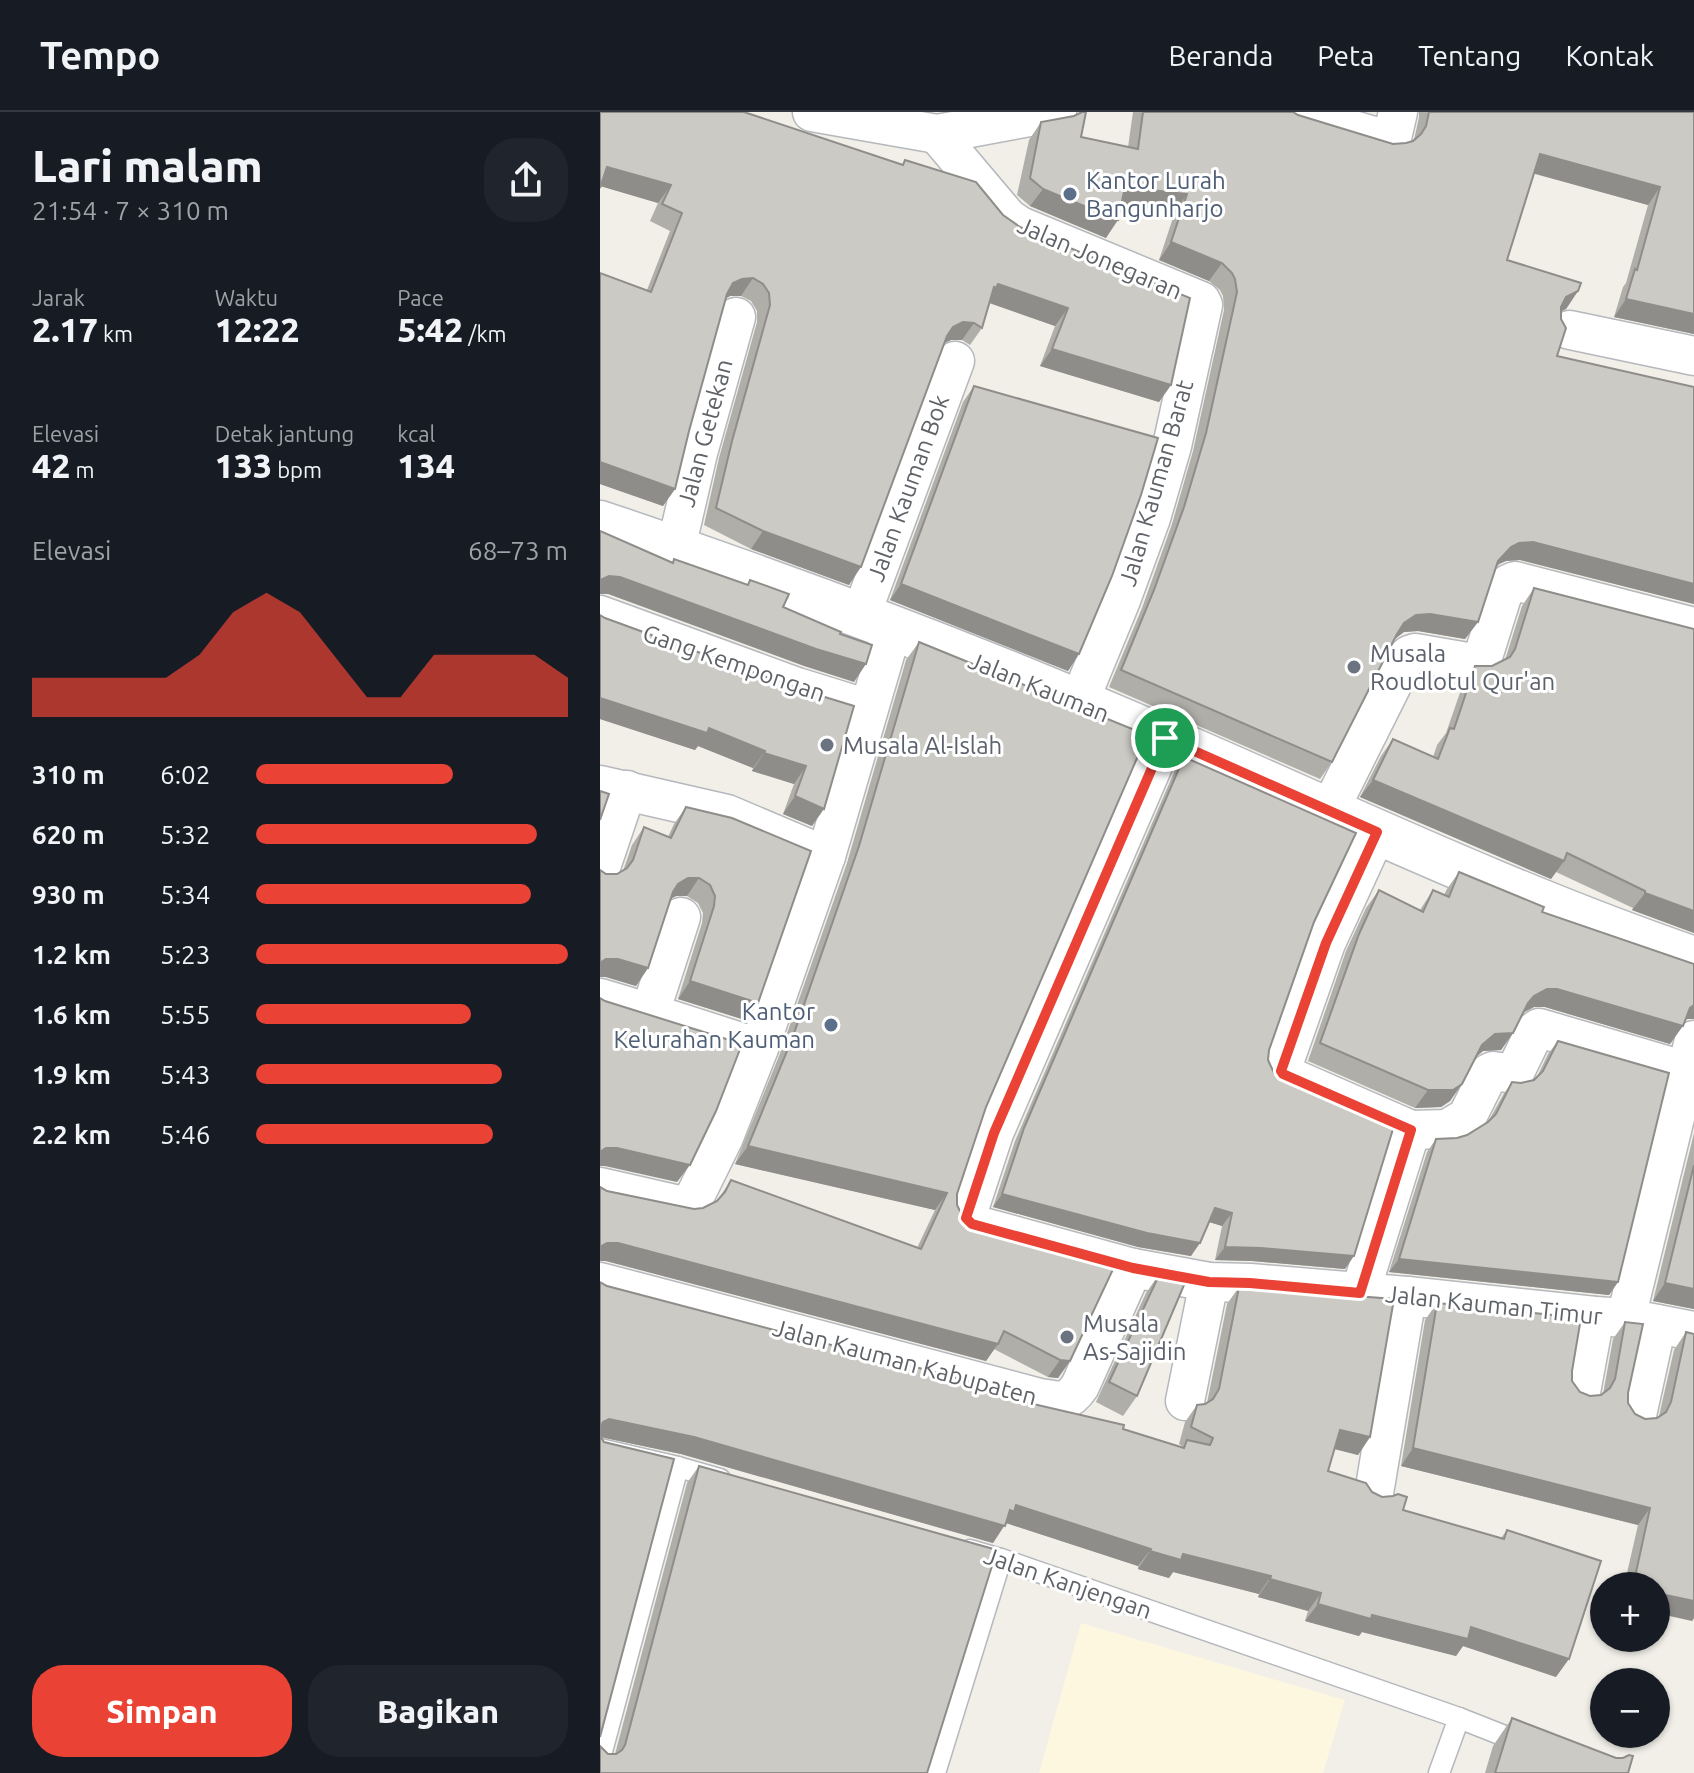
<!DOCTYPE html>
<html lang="id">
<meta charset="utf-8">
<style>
:root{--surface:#171b24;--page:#20242c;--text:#f1f3f6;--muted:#9ea1a6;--line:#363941;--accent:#ea4335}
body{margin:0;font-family:Ubuntu,sans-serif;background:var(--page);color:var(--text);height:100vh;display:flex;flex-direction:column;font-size:30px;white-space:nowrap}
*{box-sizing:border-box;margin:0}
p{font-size:26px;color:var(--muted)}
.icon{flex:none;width:44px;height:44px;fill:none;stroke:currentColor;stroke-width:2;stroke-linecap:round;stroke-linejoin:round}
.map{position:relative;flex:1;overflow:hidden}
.details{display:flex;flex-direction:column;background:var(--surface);width:600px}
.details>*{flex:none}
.fabs{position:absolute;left:990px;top:1460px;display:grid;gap:16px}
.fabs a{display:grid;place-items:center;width:80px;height:80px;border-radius:50%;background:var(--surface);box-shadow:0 2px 6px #0004;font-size:40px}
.pin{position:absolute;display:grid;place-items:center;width:68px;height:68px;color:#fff;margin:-34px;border:4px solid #fff;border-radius:50%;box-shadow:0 2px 8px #0007}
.round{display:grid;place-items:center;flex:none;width:84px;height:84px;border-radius:32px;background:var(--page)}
.overview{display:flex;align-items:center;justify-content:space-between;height:136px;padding:0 32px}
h1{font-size:44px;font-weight:800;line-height:60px}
.metrics{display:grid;grid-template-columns:repeat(3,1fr);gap:12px;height:136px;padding:8px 32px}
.metrics div{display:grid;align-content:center}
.metrics b{font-size:34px;font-weight:800}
.metrics small{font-size:22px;font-weight:400}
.metrics p{font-size:22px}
.chart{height:224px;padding:16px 32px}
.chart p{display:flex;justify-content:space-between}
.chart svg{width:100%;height:144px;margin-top:8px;fill:var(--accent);opacity:.7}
.cta{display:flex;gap:16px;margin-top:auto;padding:16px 32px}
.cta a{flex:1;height:92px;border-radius:32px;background:var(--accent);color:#fff;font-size:32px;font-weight:800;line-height:92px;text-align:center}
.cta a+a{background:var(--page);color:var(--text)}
ul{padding:0 32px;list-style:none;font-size:26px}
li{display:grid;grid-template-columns:128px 96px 1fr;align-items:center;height:60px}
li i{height:20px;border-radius:10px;background:var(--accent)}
header{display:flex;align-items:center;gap:48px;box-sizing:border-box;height:112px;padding:0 40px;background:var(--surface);border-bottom:2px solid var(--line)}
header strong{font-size:38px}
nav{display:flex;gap:44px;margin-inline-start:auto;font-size:28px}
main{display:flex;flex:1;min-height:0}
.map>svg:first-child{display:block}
</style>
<header>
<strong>Tempo</strong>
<nav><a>Beranda</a><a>Peta</a><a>Tentang</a><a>Kontak</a></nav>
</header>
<main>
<section class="details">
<div class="overview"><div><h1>Lari malam</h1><p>21:54 · 7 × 310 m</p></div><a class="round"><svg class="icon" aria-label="share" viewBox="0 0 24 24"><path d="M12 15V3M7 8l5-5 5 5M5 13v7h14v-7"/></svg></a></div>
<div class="metrics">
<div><p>Jarak</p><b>2.17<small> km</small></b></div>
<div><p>Waktu</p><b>12:22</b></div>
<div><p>Pace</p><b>5:42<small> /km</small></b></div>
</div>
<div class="metrics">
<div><p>Elevasi</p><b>42<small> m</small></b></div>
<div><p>Detak jantung</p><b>133<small> bpm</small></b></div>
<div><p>kcal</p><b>134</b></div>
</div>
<div class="chart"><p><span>Elevasi</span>68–73 m</p>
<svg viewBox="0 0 160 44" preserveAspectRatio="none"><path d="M0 44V32L10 32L20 32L30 32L40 32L50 25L60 12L70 6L80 12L90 25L100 38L110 38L120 25L130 25L140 25L150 25L160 32V44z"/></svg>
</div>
<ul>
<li><b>310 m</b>6:02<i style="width:63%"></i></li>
<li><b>620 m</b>5:32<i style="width:90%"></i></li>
<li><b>930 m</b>5:34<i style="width:88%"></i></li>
<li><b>1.2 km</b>5:23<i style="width:100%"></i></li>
<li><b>1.6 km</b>5:55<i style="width:69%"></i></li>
<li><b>1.9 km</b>5:43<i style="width:79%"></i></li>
<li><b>2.2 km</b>5:46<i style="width:76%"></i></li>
</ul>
<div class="cta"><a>Simpan</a><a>Bagikan</a></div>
</section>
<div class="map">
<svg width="1094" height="1661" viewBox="0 0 1094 1661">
<rect width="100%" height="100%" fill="#f1efe8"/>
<polygon fill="#fef7e0" points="481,1511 745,1588 723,1661 439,1661"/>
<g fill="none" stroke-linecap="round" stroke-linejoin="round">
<g stroke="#b5b8bc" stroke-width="23">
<g id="lane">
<polyline points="0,1337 78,1355 120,1367"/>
<polyline points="370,1438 401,1447 859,1606 925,1632"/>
<polyline points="0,1647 78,1355"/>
<polyline points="335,1661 401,1447"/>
<polyline points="839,1661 859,1606"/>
</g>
</g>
<g stroke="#b5b8bc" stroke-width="41">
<g id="street">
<polyline points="212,0 337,22 457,0"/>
<polyline points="693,0 787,28 792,26 798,0"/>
<polyline points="337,22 408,106 420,114 601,189 603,193 572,334 551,406 521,488 479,590"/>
<polyline points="970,218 1094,244"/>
<polyline points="76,436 98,341 136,205"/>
<polyline points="0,503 197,575 268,597"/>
<polyline points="261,503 355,249"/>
<polyline points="565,626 394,1021 366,1106 372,1112 533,1156 609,1170 650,1171 807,1184 995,1204 1026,1206 1094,1219"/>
<polyline points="0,673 127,702 226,744"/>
<polyline points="729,699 804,549 809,543 815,541 873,551 882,548 904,478 908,472 915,469 1094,515"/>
<polyline points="0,758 27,678"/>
<polyline points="81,805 50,901 159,936"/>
<polyline points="0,886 50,901"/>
<polyline points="811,1018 847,1017 867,1005 889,961 893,959 914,962 935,919 939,916 1086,959"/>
<polyline points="0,1075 79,1093 87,1092 93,1088 124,1025 159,936 226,744 293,515"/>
<path d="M 0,1170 L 440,1286 C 460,1289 467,1293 480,1274 L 533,1156"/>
<polyline points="760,1181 811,1018 683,962 681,959 726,831 777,720"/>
<polyline points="1026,1206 1094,928"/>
<polyline points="981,1280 995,1204"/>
<polyline points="585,1289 609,1170"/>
<polyline points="1037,1303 1057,1212"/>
<polyline points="774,1381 807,1184"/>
</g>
</g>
<g stroke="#b6babf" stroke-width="47">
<path id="secondary" d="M 0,411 C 191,475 379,546 564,626 C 740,702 913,785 1094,847"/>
</g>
<use href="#lane" stroke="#fff" stroke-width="20"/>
<use href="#street" stroke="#fff" stroke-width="38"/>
<use href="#secondary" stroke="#fff" stroke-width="44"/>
</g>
<g fill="#afaea9">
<polygon points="0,0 302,53 305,48 403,103 571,273 559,290 440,254 455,214 389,191 382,216 370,233 362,228 351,228 344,231 249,473 151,437 104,413 119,346 157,210 157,199 151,189 141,184 130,184 126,186 89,319 75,377 63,394 0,372 0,161 47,178 70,119 50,109 58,91 1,74"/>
<polygon points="533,0 693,0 698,3 793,32 806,31 814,28 819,5 819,0 1094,0 1094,222 1014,205 1023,175 1026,171 1048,93 934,61 907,148 978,179 966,197 961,199 957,244 1094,275 1094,492 920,448 906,449 899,452 895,456 878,510 865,527 818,519 804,520 793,528 732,650 720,667 509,575 542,496 572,412 593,339 624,198 623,184 620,178 609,169 559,148 575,100 521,93 506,126 430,94 417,83 429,28 441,10 481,25 528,35"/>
<polygon points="374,274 479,542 468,559 290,488 363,290"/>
<polygon points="934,476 1094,517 1094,821 1032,798 1033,796 956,760 951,767 760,685 781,644 793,627 833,645 837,633 846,621 863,572 875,554 892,554 905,548 922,494"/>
<polygon points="0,503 5,506 202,578 212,714 183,702 194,672 152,659 153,656 98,634 95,638 0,607"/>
<polygon points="319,530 386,995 357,1082 357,1093 362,1103 470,1249 458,1266 448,1265 394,1237 386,1249 6,1149 7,1079 94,1097 103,1096 117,1089 131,1068 317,1136 335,1098 135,1052 179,944 247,751 306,548"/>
<polygon points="584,645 714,810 669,938 668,948 745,1157 652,1149 615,1148 622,1114 609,1110 591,1144 538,1135 393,1095 415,1029 575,658"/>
<polygon points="86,695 132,706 145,908 78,887 102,811 103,801 98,791 87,784 76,784 70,787 48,856 36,874 6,865 6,762 17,762 23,759 32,733 44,715 68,725 74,712"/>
<polygon points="859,760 942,800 1094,852 1094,907 1087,907 1085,909 1070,932 945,895 934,895 923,901 913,921 901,938 883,939 876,945 850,989 841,995 815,996 708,949 746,839 766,796 779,778 820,798 833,778 844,783 847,777"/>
<polygon points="958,929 1018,1170 1009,1183 789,1160 827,1040 836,1027 857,1026 867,1023 888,1010 903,983 912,970 921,971 934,968 937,965 948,942"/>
<polygon points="1094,1021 1094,1197 1053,1189"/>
<polygon points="560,1161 537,1284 523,1304 496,1290 546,1181"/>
<polygon points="0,1170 7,1174 523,1317 581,1335 582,1334 579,1332 585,1310 597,1293 607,1291 627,1192 639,1175 770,1325 758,1343 734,1337 728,1359 772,1380 803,1398 901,1426 907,1418 956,1565 863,1534 856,1544 762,1520 759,1524 705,1509 708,1499 658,1485 659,1482 573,1460 569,1466 538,1457 538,1454 406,1411 393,1431 81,1342 1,1325"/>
<polygon points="837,1191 972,1259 972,1269 980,1280 990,1284 1003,1282 1013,1227 1025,1210 1028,1291 1035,1302 1045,1307 1057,1306 1059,1304 1074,1238 1086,1220 1094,1222 1094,1506 1092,1509 1056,1474 1024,1474 1038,1413 801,1354 825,1208"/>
<polygon points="99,1354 327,1661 8,1642 15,1642 87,1371"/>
<polygon points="912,1606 1028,1661 885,1661 893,1634"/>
</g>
<g fill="#8f8d8a">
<polygon points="940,42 1060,75 1048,93 928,60"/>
<polygon points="7,55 71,73 58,91 0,74"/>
<polygon points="525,75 587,82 575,100 513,92"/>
<polygon points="443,77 518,108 506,126 430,94"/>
<polygon points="571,130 622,151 609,169 559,148"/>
<polygon points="153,166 141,184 130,184 121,189 133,171 142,167"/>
<polygon points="398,172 468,196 455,214 387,190 394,175"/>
<polygon points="978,179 966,197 954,203 966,185"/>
<polygon points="1026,187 1094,202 1094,222 1014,205"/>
<polygon points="363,210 374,211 362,228 351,228 340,233 353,215"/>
<polygon points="452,237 571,273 559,290 440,254"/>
<polygon points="0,350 75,377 63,394 0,372"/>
<polygon points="163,419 261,455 249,473 151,437"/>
<polygon points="933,430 1094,472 1094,492 920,448 906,449 899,452 885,466 898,449 911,435 919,431"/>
<polygon points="9,464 20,465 266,552 254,570 204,554 8,482 0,482 0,468"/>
<polygon points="301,472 479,542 468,559 290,488"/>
<polygon points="830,502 878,510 865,527 818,519 804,520 792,529 804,511 816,503"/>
<polygon points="0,586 109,616 165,639 153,656 98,634 95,638 0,607"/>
<polygon points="164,641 206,654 194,672 152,659"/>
<polygon points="773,668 964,749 951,767 760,685"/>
<polygon points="195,684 224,697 212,714 183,702"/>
<polygon points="88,766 99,766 87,784 76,784 66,789 78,772"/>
<polygon points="1045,781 1094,799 1094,821 1032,798"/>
<polygon points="6,847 18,847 48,856 36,874 6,865 0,865 0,851"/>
<polygon points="90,869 158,891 145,908 78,887"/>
<polygon points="947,877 957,877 1090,896 1094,893 1094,907 1087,907 1078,913 1083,914 1070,932 945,895 934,895 922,901 916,909 934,884"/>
<polygon points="913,921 901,938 883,939 870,950 882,933 895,922"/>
<polygon points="862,972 850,989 841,995 815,996 828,978"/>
<polygon points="148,1034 347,1081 335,1098 135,1052"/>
<polygon points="6,1036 17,1036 90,1053 77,1070 5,1054 0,1054 0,1040"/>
<polygon points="402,1082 600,1131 591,1144 538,1135 393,1095"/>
<polygon points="615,1096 632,1101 622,1114 606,1109"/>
<polygon points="7,1131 18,1131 398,1232 386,1249 6,1149 0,1149 0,1135"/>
<polygon points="625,1135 661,1136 754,1144 745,1157 652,1149 615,1148"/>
<polygon points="799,1147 1018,1170 1009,1183 789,1160"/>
<polygon points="1065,1171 1094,1177 1094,1197 1053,1189"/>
<polygon points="460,1248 470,1249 458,1266 448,1265"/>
<polygon points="9,1307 94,1325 410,1398 416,1393 551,1437 538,1454 406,1411 393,1431 81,1342 0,1325 0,1315 3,1310"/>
<polygon points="740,1318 770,1325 758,1343 727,1335"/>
<polygon points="813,1336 1050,1396 1038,1413 801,1354"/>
<polygon points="550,1439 583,1442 671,1464 659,1482 573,1460 569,1466 538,1457"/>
<polygon points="670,1467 721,1481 708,1499 658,1485"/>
<polygon points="1056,1481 1094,1489 1094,1506 1092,1509 1056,1501"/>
<polygon points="718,1492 772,1503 871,1515 969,1547 956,1565 863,1534 856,1544 762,1520 759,1524 705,1509"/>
</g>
<g fill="#cccac5" stroke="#8f8d8a" stroke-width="2">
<polygon points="0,0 144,0 303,53 305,48 376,70 403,103 420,115 590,186 571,273 452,237 468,196 398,172 396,176 394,175 382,216 374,211 363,210 353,215 347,224 261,455 163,419 116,396 132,329 170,193 169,181 163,172 153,166 142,167 133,171 127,182 89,319 75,377 0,350 0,161 51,180 82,101 62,92 71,73 7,55 0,76"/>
<polygon points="482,0 486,0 481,25 538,37 543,0 693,0 698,3 793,32 806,31 813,29 821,22 826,14 829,0 1094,0 1094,202 1026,187 1035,157 1037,158 1060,75 940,42 907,148 981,171 978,179 966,185 961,195 961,207 966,216 957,244 1094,275 1094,472 933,430 919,431 911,435 898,449 878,510 830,502 816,503 804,511 797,522 732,650 521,558 554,478 584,395 606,321 637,180 635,167 632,161 622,151 571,130 587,82 525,75 518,108 443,77 430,66 441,10 474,4"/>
<polygon points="374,274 558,326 541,383 512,464 479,542 301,472"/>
<polygon points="0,419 73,451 74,447 148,473 150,468 189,482 183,495 241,520 240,522 272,533 266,552 216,537 20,465 9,464 0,468"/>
<polygon points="934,476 1094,517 1094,799 1045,781 1045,779 967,741 964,749 773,668 793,627 838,647 850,616 854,617 875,554 892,554 910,545 915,537"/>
<polygon points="0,503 5,506 202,578 254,594 224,697 195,684 206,654 164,641 165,639 109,616 107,621 0,586"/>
<polygon points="319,530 547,623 386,995 357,1082 357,1093 362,1103 378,1115 515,1153 470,1249 460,1248 404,1219 398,1232 18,1131 7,1131 0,1135 0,1075 7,1079 94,1097 103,1096 117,1089 125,1080 131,1068 321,1137 347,1081 148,1034 192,927 259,734"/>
<polygon points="584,645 756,721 714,810 669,938 668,948 674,961 683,969 793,1017 754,1144 661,1136 625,1135 632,1101 615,1096 600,1131 547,1121 402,1082 424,1016"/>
<polygon points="0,679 9,682 0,708"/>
<polygon points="86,695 132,706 211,739 158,891 90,869 114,794 115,784 110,773 99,766 88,766 78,772 73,780 48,856 18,847 6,847 0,851 0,758 6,762 17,762 27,756 33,748 44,715 71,726"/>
<polygon points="859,760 944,795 942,800 1094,852 1094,893 1090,896 1083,914 957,877 947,877 934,884 928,891 913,921 895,922 882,933 862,972 853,978 828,978 720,931 759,822 779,778 823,800 833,778 849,785"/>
<polygon points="0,886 5,889 142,932 116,999 90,1053 17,1036 6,1036 0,1040"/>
<polygon points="958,929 1069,961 1018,1170 799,1147 836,1027 857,1026 867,1023 888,1010 896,1002 912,970 921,971 934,968 943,959"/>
<polygon points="1094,1053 1094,1177 1065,1171"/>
<polygon points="560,1161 587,1166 537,1284 509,1270"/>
<polygon points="0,1170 7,1174 380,1272 378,1277 416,1288 524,1313 523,1317 584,1336 587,1328 610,1333 613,1326 591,1315 597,1293 605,1292 613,1287 619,1277 639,1175 794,1187 770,1325 740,1318 728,1359 766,1371 772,1380 782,1385 793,1384 798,1382 807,1385 803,1398 904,1427 907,1418 1001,1449 969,1547 871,1515 868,1527 772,1503 771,1507 718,1492 721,1481 670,1467 671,1464 583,1442 581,1448 550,1439 551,1437 416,1393 414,1400 410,1398 405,1414 94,1325 9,1307 3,1310 0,1316"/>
<polygon points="837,1191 981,1206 972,1259 972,1269 980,1280 990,1284 1001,1283 1010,1276 1015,1267 1025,1210 1043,1212 1028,1281 1028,1291 1035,1302 1045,1307 1057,1306 1066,1300 1071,1290 1086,1220 1094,1222 1094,1489 1056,1481 1056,1474 1033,1474 1050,1396 813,1336"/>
<polygon points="0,1321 0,1324 4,1330 74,1347 0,1625"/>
<polygon points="99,1354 397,1438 327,1661 0,1661 0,1634 8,1642 16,1642 22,1638 25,1633"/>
<polygon points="912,1606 1016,1646 1023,1646 1029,1643 1033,1644 1028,1661 895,1661"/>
</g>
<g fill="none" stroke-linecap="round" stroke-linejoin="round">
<g stroke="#fff" stroke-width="16">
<polygon id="route" points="565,626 777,720 726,831 681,959 683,962 811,1018 760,1181 650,1171 609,1170 533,1156 372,1112 366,1106 394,1021"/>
</g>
<use href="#route" stroke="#ea4335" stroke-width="10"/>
</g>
<g fill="#5c6f8a" stroke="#fff" stroke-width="3">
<circle cx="470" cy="82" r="8"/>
<circle cx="231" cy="913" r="8"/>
</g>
<g fill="#6b7280" stroke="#fff" stroke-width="3">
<circle cx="754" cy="555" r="8"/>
<circle cx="227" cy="633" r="8"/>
<circle cx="467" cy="1225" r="8"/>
</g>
<g text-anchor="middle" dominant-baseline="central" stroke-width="6" stroke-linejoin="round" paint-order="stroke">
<g font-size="24" fill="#4e5e75" stroke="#fff" text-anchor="start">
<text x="486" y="68">Kantor Lurah<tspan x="486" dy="28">Bangunharjo</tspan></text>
<text x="215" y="899" text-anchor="end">Kantor<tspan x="215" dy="28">Kelurahan Kauman</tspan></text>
</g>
<g font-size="24" fill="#5f6368" stroke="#fff">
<text transform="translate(500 146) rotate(23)">Jalan Jonegaran</text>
<text transform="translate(105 321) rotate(-75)">Jalan Getekan</text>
<text transform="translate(556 371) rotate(-74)">Jalan Kauman Barat</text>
<text transform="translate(308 376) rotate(-70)">Jalan Kauman Bok</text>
<text transform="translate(134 551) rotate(19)">Gang Kempongan</text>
<text transform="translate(439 575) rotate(22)">Jalan Kauman</text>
<text transform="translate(894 1193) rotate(6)">Jalan Kauman Timur</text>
<text transform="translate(305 1250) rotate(15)">Jalan Kauman Kabupaten</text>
<text transform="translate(468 1471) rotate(19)">Jalan Kanjengan</text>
</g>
<g font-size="24" fill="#5b616d" stroke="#fff" text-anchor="start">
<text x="770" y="541">Musala<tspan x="770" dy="28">Roudlotul Qur'an</tspan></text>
<text x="243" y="633">Musala Al-Islah</text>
<text x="483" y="1211">Musala<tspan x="483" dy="28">As-Sajidin</tspan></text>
</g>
</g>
</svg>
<div class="fabs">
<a>+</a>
<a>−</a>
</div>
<div class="pin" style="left:565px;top:626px;background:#1e9e55"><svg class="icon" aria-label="arrive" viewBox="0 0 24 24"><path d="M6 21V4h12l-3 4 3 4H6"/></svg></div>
</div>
</main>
